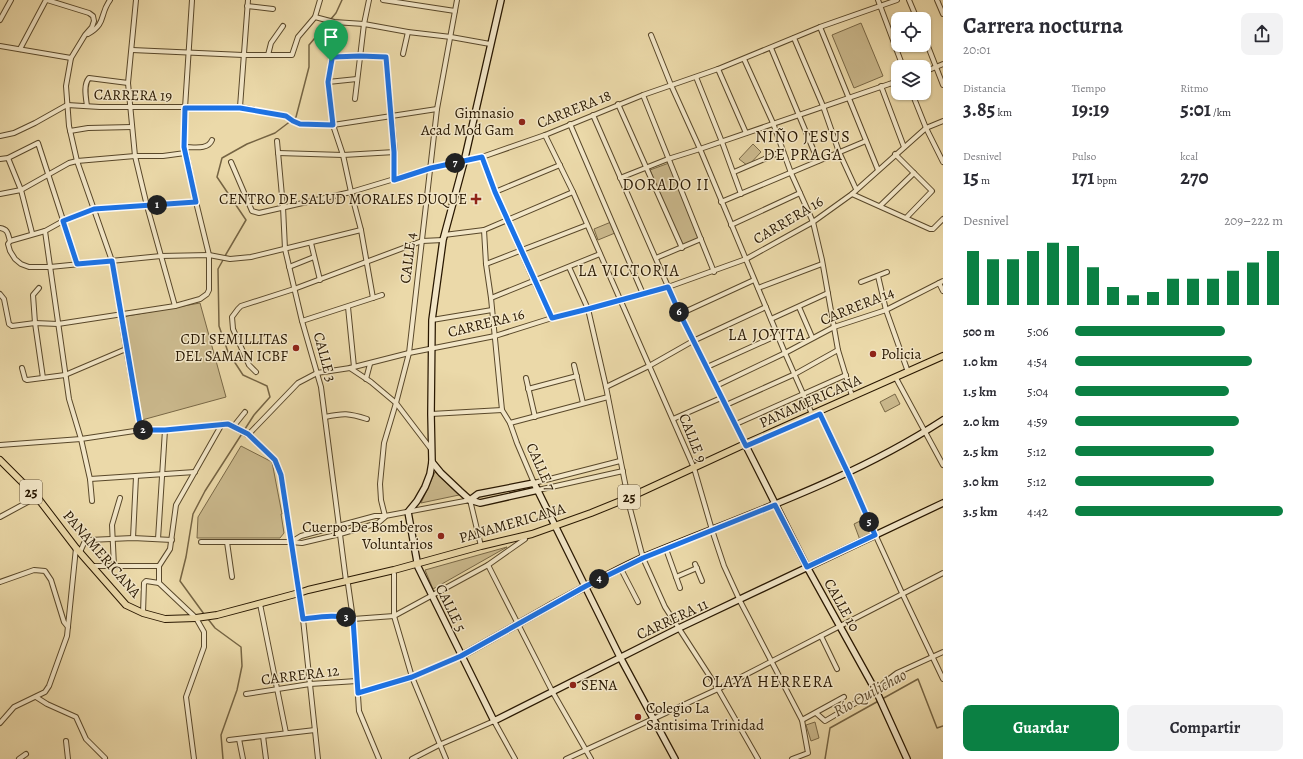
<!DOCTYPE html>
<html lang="es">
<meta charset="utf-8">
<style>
:root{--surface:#fff;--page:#f2f2f3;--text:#2b2b33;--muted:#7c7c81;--accent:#0b8043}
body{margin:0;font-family:Alegreya,serif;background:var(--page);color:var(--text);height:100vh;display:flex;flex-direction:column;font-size:15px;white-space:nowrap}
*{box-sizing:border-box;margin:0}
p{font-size:13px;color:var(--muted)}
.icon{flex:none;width:22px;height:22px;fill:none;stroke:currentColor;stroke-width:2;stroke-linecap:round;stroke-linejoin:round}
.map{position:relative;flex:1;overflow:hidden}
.details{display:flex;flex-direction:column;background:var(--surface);width:360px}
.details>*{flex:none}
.tools{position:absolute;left:891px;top:12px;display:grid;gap:8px}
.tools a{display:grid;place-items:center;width:40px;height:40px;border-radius:8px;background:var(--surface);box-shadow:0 1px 3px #0004;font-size:20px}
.pin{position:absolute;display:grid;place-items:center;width:34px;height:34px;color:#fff;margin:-41px -17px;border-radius:50% 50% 50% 0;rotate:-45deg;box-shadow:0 0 4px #0007}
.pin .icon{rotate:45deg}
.km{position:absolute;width:20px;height:20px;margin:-10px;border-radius:50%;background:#222;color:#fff;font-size:11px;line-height:20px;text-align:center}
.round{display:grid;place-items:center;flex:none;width:42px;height:42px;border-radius:8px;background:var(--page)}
.overview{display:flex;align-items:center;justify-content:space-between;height:68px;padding:0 20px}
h1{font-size:22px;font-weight:600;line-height:30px}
.metrics{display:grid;grid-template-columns:repeat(3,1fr);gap:6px;height:68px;padding:4px 20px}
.metrics div{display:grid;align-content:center}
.metrics b{font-size:20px;font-weight:600}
.metrics small{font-size:11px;font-weight:400}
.metrics p{font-size:11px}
.chart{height:112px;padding:8px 20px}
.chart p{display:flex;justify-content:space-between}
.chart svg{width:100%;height:72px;margin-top:4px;stroke:var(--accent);stroke-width:6}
.primary-button{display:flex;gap:8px;margin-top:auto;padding:8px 20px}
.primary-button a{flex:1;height:46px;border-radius:8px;background:var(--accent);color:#fff;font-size:16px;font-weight:600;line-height:46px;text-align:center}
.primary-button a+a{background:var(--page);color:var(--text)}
ul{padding:0 20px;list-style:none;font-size:13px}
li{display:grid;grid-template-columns:64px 48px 1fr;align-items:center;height:30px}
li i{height:10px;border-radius:5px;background:var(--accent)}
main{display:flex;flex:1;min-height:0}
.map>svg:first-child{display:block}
</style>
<main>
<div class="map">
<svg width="943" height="759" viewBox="0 0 943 759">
<rect width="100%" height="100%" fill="#ebd9a9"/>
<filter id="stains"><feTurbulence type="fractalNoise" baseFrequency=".005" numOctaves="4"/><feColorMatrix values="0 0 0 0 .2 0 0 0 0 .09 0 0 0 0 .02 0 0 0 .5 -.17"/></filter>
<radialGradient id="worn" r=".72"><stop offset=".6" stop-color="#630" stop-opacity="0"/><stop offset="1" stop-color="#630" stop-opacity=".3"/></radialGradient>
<g fill="#cab88c" stroke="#796846">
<polygon points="861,23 883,76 854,88 832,35"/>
<polygon points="753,144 761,152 748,166 739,159"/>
<polygon points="669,163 699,239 681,246 650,170"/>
<polygon points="611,222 615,233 598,240 594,229"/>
<polygon points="200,303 226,397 142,420 140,418 125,318 127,316"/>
<polygon points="895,394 900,404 885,412 880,402"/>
<polygon points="241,446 272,462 282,514 281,514 284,533 280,538 197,538 198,517"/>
<polygon points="435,472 459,495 421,503"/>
<polygon points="866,518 873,535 860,540 854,524"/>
<polygon points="507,547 433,589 425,570"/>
<polygon points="815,722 819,738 811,741 806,725"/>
</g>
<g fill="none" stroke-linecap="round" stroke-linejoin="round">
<g stroke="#756443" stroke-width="1.5">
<polyline points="225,256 246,220 217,177 222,158 247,144 275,133 296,117 309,67 309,45 336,13 342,0"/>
<polyline points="204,614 180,581 186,557 193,514 205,491 254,415 270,397 267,386 243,375 228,352 219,326 218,269 223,260"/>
<polyline points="208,619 215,628 241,647 242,666 237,690 221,735 223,759"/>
<polyline points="825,759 830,728 918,679 937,728 943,726"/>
</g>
<g stroke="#59482a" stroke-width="6">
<g id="street">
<polyline points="47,0 89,13 93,16 94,21 92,27 85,35 71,58 66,86 69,126 77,161 112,261 126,349 141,430"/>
<polyline points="136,0 128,83 135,156 147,206 175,306"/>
<polyline points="383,0 455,11"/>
<polyline points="878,0 903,67"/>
<polyline points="909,0 917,19"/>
<polyline points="937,0 943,14"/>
<polyline points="247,6 273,9"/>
<polyline points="315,17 334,22 364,24 408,32 451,37 490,44"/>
<polyline points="0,20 11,0"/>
<polyline points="820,27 878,170"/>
<path d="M 88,34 C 107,23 99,15 110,0"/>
<polyline points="651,35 671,85 700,149 785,353 812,414"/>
<polyline points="924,36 943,85"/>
<polyline points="794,38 823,106 839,152 856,189"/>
<polyline points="0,46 71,58"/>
<polyline points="771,48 818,161"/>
<polyline points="20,49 46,0"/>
<polyline points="132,50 243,55 292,55 298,37 315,17 320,0"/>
<polyline points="403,54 408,32"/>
<polyline points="268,55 271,43 283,26"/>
<polyline points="744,59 773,123 791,173 813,222 822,260 838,350 852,396"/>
<polyline points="718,69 746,133"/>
<polyline points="924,72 943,64"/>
<polyline points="696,77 722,142 741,194"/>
<polyline points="328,82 357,79"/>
<polyline points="881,86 904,147"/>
<polyline points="912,93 926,128 943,162"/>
<polyline points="643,95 714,272"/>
<polyline points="355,99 364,24 369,0"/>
<polyline points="618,104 682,248"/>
<path d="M 87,106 C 86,98 83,85 89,78 L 128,83"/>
<polyline points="240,107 248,0"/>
<polyline points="593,115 680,314 745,444"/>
<polyline points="570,124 643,294"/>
<polyline points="70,131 88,128 132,127"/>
<polyline points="545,135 573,192 694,468 712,530 724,566 740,601 802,720 808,753 792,759"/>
<polyline points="0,136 14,133 35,123 67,105 100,107 240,107 286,116 293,121 300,124 333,125 437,109"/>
<polyline points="277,141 283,207 285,249 302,321 321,387 346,581"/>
<path d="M 185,147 C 194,147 208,150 212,140"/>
<polyline points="278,153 343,155 395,152"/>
<polyline points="895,154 932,191 906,218"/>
<polyline points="482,157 495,192 534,281 552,318"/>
<polyline points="8,158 21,190 32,233"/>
<polyline points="0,159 8,158 38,143 77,263"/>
<polyline points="231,162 252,211 259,213 351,192 431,168 482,157 545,135 643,95 718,69 820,27 897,0"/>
<polyline points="734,172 783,151"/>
<polyline points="620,178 668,159 700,149 898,81"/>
<polyline points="495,192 560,165"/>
<polyline points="0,194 21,190 69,163 77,161 135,156 163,156 185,153"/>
<polyline points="852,194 930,229 933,229 943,219"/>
<polyline points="721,202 866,141"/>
<polyline points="880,206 914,173"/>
<polyline points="731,225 800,193"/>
<path d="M 0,228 C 8,229 8,234 10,241 L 8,244 L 10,251 L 15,259 L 21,264 L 29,267 L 50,267 L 161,256 L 209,255 L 230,259 L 251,257 L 361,230"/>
<polyline points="484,230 486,264 491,298 502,410 510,423 517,443 534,483 620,461"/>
<polyline points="45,231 69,399 81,439 90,479 92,501"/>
<polyline points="444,235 484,230 573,192"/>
<polyline points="10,241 45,231 63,221 94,209 196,202"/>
<polyline points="311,243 320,280"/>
<polyline points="656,258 701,239"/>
<polyline points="486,264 587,225"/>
<polyline points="289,267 314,257"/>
<polyline points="569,267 588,309 606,387 628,498"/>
<polyline points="878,276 886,310 908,372"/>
<polyline points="861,282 887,272"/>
<polyline points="939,283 943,291"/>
<polyline points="39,288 33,295 35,323 43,378"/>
<polyline points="758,288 822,264"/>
<polyline points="0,294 4,299 9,324 12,326 35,323 58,324 175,306 200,299 207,294 209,290 209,255 196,202 185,147 185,108 192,0"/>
<polyline points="373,298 361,230 351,192 343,155 333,125 328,82 331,61 333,57 386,57 395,152 394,180"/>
<polyline points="491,298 600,254"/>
<polyline points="348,307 354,367"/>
<polyline points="799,307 812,337"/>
<polyline points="680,314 754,280"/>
<polyline points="771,319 828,293"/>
<polyline points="432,320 492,310"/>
<polyline points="302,321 382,295"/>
<polyline points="574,365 583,403"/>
<polyline points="707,367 778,335"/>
<polyline points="22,368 25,379 27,380 65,375 126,349"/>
<polyline points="350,368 371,382 396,403 431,449"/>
<polyline points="256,372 249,365 233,329 232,317 238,309 241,306 294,289 422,241 443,240"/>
<polyline points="526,378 535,417"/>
<polyline points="366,379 370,364"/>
<polyline points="897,380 943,465"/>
<polyline points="716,386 785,353 834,327 886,310 943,281"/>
<polyline points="606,387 649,366 693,341 766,307"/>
<polyline points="528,389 577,376"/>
<polyline points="726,405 795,374 838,350"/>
<polyline points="431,414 502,410"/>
<polyline points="820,414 902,593 943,679"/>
<path d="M 325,417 C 344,413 348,413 367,419"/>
<polyline points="673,419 721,398"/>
<polyline points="510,423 608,397"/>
<polyline points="736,424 846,375"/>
<polyline points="233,427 245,412"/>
<polyline points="248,435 298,383 317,373 350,368 409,353 495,336 552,318 588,309 668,287 746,259 813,222 852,194 926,128 943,121"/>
<polyline points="0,445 81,439 141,430 165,430 228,424 248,435 275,460 281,475 303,619 318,759"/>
<polyline points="90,479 195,472"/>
<polyline points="538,490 623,471"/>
<polyline points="628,501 643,558 665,607 718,689 758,759"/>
<polyline points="385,516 381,500 380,484 384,443 396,403 409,353 437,109 457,0"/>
<polyline points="0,517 37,497"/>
<polyline points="133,538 136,477"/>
<polyline points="158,539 165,430"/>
<polyline points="201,542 291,542 302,543 340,534 378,523 385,517"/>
<polyline points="227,542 232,577"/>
<polyline points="291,542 301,536 375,516 385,516 470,500 481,546"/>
<polyline points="666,549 680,588"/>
<polyline points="80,552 84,543 89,540 133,538 172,540"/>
<polyline points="695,564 702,581"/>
<polyline points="488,565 552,691 591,759"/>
<polyline points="92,566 159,566"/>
<polyline points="114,566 112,525 120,498"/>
<polyline points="621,569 638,602"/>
<polyline points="394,574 394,616 412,677 446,759"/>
<polyline points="676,577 697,568"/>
<polyline points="0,582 34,570 45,571 51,580 64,622 68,627"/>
<polyline points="348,584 353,619 359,711 379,759"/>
<polyline points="260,604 286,733"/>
<polyline points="143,613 144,583 146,581 159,583"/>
<polyline points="303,619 333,616 345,617 353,619 394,616 488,565 525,539"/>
<polyline points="821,636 837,669"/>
<polyline points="358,693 412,677 461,656"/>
<polyline points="246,694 310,684 357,681"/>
<polyline points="36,697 47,704 76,717 86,739 105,758"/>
<polyline points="816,713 825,721 876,691 885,682 897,673 943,652"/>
<polyline points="802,720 844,697"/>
<polyline points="0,723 14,707 45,692 49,686 67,636 76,548"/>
<polyline points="263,736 266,759"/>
<polyline points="239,739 243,759"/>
<polyline points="229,740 315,730"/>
<polyline points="66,741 68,759"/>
<polyline points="19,759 26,754"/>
<polyline points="194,759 186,697 204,647 204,632 196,618 159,583 159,566 170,549 176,505 222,424"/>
<polyline points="412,759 439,745 494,721 515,759"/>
<polyline points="566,759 718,689 943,573"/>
</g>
</g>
<g stroke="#281700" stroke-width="8">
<g id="secondary">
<polyline points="501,0 464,162 443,240 432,320 431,414 432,462 430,474 425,487 417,501 408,512 418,567 494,721 679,628 943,503"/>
<polyline points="745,444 807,567 878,695 907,759"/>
<polyline points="432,462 441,473 460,491 470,500 480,503 538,490"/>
<polyline points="470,500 478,494 534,483 620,657 675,759"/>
<path d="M 461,656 C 491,639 522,622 553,604 C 583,588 613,571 644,557 C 745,515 851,480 943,420"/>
</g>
</g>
<g stroke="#281700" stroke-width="8">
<polyline id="primary" points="0,460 37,497 76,548 126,605 143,613 165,619 196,618 217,615 299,593 308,590 394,570 481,546 532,534 591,513 628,498 745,444 943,356"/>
</g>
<use href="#street" stroke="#f2e6c7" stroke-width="4"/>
<use href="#secondary" stroke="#f2e6c7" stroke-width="5.5"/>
<use href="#primary" stroke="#ebd9a9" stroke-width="6"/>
</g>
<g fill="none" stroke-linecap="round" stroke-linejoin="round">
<g stroke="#fff" stroke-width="8">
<path id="route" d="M 360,56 L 386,57 L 394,152 L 394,180 L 431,168 L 482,157 L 495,192 L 552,318 L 588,309 L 668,287 L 680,314 L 746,446 L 820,414 L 848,473 L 875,535 L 807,567 L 775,505 L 643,558 L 586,586 L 461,656 L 412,677 L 358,693 L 353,619 C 337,614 320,617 303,619 L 281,475 L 275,460 L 248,434 L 228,424 L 165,430 L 141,430 L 112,261 L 77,264 L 63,221 L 94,209 L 196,202 L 184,147 L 185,108 L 240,108 L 286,116 L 293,121 L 300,124 L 333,125 L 328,82 L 332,59 L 333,57 Z"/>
</g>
<use href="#route" stroke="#1a73e8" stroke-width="5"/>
</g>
<g fill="#8f2418" stroke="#f2e6c7" stroke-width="1.5">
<circle cx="522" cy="122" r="4"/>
<path d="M474 193h4v4h4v4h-4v4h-4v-4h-4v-4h4z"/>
<circle cx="296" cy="348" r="4"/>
<circle cx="873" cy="354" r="4"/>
<circle cx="441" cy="536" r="4"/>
<circle cx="573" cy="685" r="4"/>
<circle cx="638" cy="717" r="4"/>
</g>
<g text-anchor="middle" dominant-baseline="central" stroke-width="3" stroke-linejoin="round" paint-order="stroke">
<g fill="#f2e6c7" stroke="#65553c" stroke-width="1">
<rect x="20" y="480" width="22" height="24" rx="3"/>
<rect x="618" y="485" width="22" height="24" rx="3"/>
</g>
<g font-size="14" font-weight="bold" fill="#281700">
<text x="31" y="492">25</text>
<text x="629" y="497">25</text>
</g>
<g font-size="15" fill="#281700" stroke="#f2e6c7">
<text transform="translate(133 95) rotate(1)">CARRERA 19</text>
<text transform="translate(574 109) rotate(-22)">CARRERA 18</text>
<text transform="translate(788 220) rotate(-31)">CARRERA 16</text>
<text transform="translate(408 258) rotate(-83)">CALLE 4</text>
<text transform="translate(857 306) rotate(-22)">CARRERA 14</text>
<text transform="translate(486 323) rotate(-14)">CARRERA 16</text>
<text transform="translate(325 357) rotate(75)">CALLE 3</text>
<text transform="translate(810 401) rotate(-24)">PANAMERICANA</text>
<text transform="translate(693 438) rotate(68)">CALLE 9</text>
<text transform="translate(541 467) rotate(66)">CALLE 7</text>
<text transform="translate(512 523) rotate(-16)">PANAMERICANA</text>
<text transform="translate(102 554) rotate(49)">PANAMERICANA</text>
<text transform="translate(842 605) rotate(61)">CALLE 10</text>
<text transform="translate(451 608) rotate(64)">CALLE 5</text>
<text transform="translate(672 619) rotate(-25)">CARRERA 11</text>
<text transform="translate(300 675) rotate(-7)">CARRERA 12</text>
</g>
<g font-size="15" fill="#281700" stroke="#f2e6c7" text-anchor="end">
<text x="514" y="113">Gimnasio<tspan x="514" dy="17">Acad Mod Gam</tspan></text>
<text x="467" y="199">CENTRO DE SALUD MORALES DUQUE</text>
<text x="288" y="339">CDI SEMILLITAS<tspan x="288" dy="17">DEL SAMAN ICBF</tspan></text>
<text x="881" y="354" text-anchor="start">Policia</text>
<text x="433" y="527">Cuerpo De Bomberos<tspan x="433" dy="17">Voluntarios</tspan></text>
<text x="581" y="685" text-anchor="start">SENA</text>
<text x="646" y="708" text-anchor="start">Colegio La<tspan x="646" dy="17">Santisima Trinidad</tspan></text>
</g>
<g font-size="16" letter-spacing="1" fill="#281700" stroke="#f2e6c7">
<text x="803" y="137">NIÑO JESUS<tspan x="803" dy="18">DE PRAGA</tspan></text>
<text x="666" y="185">DORADO II</text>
<text x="629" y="271">LA VICTORIA</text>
<text x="767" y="335">LA JOYITA</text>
<text x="768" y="682">OLAYA HERRERA</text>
</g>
<g font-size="16" font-style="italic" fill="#5c4a2d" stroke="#f2e6c7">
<text transform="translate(870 693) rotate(-29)">Río Quilichao</text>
</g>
</g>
<rect width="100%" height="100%" filter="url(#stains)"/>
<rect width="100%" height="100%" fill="url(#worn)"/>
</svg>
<div class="tools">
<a><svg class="icon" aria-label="locate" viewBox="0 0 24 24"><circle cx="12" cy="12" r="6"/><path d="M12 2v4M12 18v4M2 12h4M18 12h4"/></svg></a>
<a><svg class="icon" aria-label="layers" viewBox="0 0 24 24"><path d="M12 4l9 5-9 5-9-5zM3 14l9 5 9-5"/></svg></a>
</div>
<div class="pin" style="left:331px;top:61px;background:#1e9e55"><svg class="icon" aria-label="arrive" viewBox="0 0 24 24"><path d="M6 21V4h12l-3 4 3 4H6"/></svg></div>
<b class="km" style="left:157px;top:205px">1</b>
<b class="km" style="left:143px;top:430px">2</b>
<b class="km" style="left:346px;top:617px">3</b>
<b class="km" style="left:599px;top:579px">4</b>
<b class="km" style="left:869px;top:522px">5</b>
<b class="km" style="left:679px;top:312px">6</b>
<b class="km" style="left:455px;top:163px">7</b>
</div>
<section class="details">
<div class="overview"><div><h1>Carrera nocturna</h1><p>20:01</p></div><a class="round"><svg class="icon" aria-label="share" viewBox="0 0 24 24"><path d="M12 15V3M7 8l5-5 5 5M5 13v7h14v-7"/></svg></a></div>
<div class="metrics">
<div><p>Distancia</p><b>3.85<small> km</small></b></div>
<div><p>Tiempo</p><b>19:19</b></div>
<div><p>Ritmo</p><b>5:01<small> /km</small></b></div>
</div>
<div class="metrics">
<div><p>Desnivel</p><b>15<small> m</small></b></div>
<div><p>Pulso</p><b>171<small> bpm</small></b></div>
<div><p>kcal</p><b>270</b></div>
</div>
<div class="chart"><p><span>Desnivel</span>209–222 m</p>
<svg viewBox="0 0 160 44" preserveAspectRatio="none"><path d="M5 44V11M15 44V16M25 44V16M35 44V11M45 44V6M55 44V8M65 44V21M75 44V33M85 44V38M95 44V36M105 44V28M115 44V28M125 44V28M135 44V23M145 44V18M155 44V11"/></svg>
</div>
<ul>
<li><b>500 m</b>5:06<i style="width:72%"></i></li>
<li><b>1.0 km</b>4:54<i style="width:85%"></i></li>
<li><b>1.5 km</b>5:04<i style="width:74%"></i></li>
<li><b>2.0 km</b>4:59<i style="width:79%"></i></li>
<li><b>2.5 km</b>5:12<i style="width:67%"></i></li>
<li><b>3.0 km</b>5:12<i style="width:67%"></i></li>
<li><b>3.5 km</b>4:42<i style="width:100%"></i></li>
</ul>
<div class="primary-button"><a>Guardar</a><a>Compartir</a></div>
</section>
</main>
